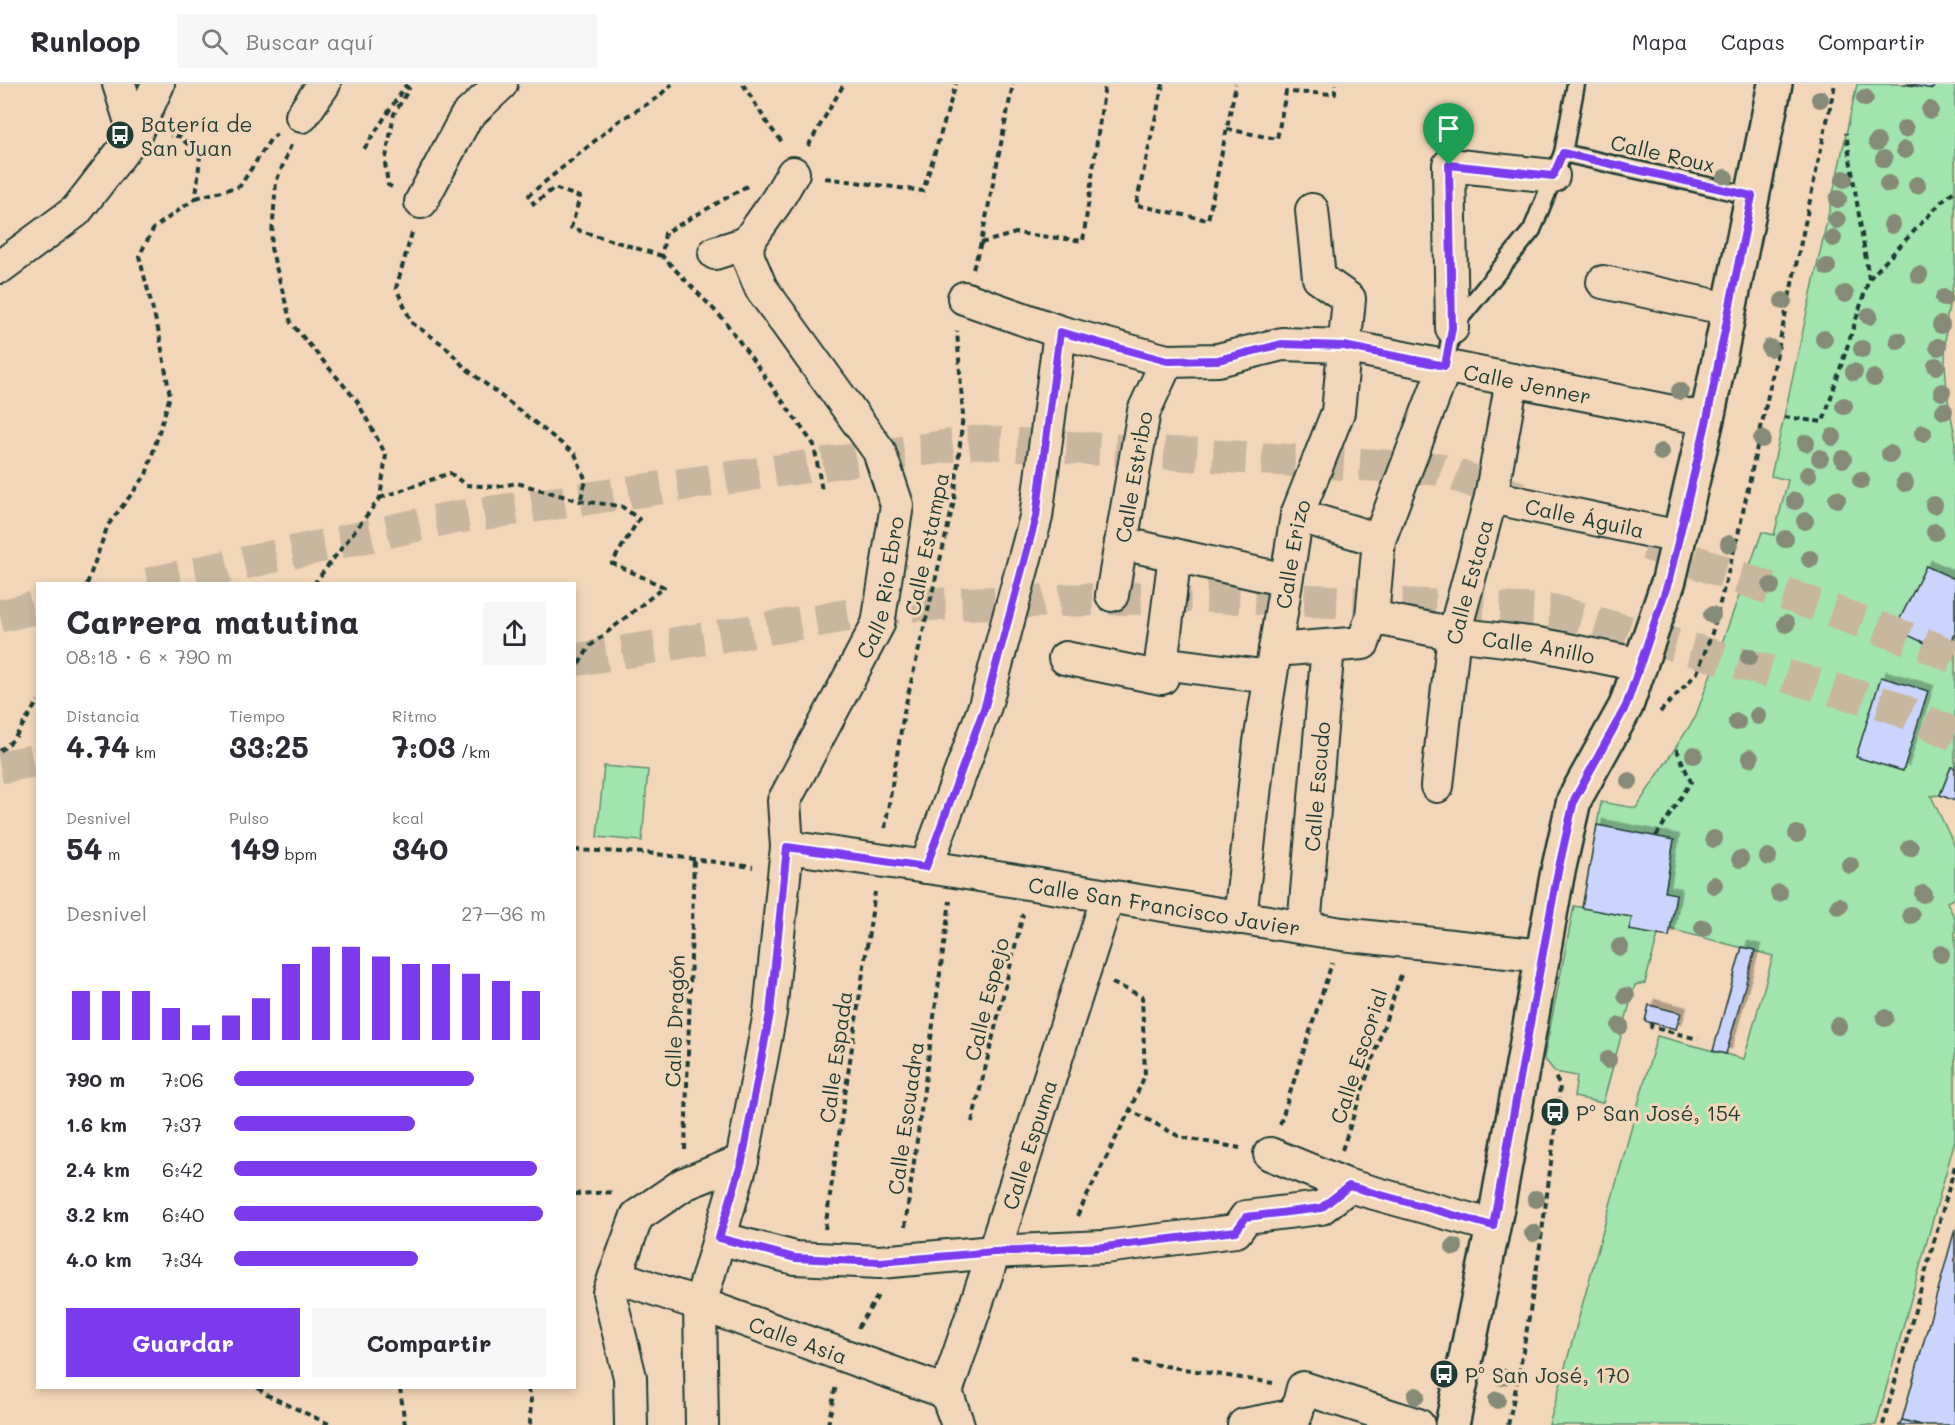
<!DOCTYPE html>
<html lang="es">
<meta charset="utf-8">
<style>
:root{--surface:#fff;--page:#f7f7f7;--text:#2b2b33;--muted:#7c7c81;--line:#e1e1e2;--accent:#7c3aed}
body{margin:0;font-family:Mali,sans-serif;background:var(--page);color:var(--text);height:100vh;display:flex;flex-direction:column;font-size:22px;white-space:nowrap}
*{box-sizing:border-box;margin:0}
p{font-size:20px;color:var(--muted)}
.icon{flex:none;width:33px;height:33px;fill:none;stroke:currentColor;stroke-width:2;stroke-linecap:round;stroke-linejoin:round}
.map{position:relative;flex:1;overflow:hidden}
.details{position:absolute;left:36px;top:498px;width:540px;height:807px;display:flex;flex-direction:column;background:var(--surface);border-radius:0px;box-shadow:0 3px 9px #0003}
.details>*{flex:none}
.pin{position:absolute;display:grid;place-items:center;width:51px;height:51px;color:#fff;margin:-62px -26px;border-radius:50% 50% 50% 0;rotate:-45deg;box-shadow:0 0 6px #0007}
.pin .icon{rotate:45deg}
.round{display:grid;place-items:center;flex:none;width:63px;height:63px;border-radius:0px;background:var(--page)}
.head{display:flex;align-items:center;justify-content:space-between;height:102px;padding:0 30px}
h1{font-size:33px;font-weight:700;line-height:45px}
.metrics{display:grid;grid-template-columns:repeat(3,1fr);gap:9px;height:102px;padding:6px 30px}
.metrics div{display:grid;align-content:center}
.metrics b{font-size:30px;font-weight:700}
.metrics small{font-size:16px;font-weight:400}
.metrics p{font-size:16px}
.chart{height:168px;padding:12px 30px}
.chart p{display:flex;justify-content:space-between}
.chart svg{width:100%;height:108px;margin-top:6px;stroke:var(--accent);stroke-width:6}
.cta{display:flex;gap:12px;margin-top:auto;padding:12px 30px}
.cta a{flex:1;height:69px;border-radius:0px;background:var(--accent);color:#fff;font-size:24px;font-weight:700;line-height:69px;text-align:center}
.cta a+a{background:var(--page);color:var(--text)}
ul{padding:0 30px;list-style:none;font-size:20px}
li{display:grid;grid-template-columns:96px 72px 1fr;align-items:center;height:45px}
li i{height:15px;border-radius:8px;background:var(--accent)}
header{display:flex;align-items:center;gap:36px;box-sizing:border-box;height:84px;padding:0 30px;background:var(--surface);border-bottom:2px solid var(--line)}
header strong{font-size:28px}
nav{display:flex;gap:33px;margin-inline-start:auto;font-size:21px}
.search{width:420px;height:54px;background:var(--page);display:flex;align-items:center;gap:15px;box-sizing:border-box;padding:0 21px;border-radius:0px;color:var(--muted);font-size:22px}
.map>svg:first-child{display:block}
</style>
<header>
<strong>Runloop</strong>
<div class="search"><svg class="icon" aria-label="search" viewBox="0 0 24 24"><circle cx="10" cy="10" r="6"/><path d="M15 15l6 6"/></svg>Buscar aquí</div>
<nav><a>Mapa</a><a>Capas</a><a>Compartir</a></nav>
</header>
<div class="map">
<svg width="1955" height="1341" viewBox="0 0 1955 1341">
<defs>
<filter id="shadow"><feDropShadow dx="5.5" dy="-5.5" stdDeviation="0" flood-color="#0004"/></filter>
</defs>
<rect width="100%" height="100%" fill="#f2d6b9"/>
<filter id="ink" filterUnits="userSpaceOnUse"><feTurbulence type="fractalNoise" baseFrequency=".0167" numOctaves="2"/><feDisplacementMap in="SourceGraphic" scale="12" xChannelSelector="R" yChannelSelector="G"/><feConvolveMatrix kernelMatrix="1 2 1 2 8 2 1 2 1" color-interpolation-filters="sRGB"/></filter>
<g filter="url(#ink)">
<g fill="#a1e4ae" stroke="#609071" stroke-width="1.5">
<polygon points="1857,0 1904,0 1933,5 1934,0 1955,0 1955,189 1946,238 1945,278 1947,310 1955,353 1955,684 1951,683 1940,711 1931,712 1955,763 1955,814 1947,818 1955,835 1955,1056 1876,1341 1549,1341 1657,952 1744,975 1773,872 1670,845 1676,811 1665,808 1674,756 1597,741 1601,718 1636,724 1695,634 1762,448 1774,451 1788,396 1771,392"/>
<polygon points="604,682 648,686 642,757 597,753"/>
<polygon points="1574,822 1632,833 1629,846 1658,851 1645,899 1635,901 1603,1019 1574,1013 1577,992 1555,988 1544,974"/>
</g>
<g fill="#cbd4fc" stroke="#1f3d34" stroke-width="1.5" filter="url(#shadow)">
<polygon points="1904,0 1934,0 1933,5"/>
<polygon points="1926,482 1955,495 1955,550 1946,569 1895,545"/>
<polygon points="1881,593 1928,607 1903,687 1856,673"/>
<polygon points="1951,683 1955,684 1955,717 1940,711"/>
<polygon points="1597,741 1674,756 1665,808 1676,810 1669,853 1629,846 1632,833 1582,824"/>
<polygon points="1742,863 1755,866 1726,970 1713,967"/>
<polygon points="1649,921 1681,929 1676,945 1645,937"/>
<polygon points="1955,1145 1955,1341 1921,1341 1902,1336"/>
<polygon points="1902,1336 1921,1341 1899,1341"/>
</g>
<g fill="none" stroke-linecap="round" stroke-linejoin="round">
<g stroke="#c8b79e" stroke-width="33" stroke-dasharray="33 16" stroke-linecap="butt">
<polyline points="1647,460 1931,563 1955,574"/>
<polyline points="148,500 445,435 976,358 1438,385 1520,414"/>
<polyline points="0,532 38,523"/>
<polyline points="574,576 912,521 1203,512 1554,527 1892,622 1955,651"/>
<polyline points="0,683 38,676"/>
</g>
<g stroke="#1f3d34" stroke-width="21">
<g id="lane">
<polyline points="1563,69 1752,112"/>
<polyline points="1445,282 1452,244 1532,146 1563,69 1576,0"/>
</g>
</g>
<g stroke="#1f3d34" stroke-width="36">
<g id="street">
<polyline points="119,0 135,51"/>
<polyline points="302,32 324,0"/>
<polyline points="421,118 466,33 501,0"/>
<polyline points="715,169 747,159 776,118 793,89"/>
<polyline points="0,183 76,127 135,51 158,0"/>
<polyline points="1603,198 1729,225"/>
<path id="s1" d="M 964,214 L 1060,248 L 1167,277 L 1218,276 L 1282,260 L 1344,262 L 1707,335"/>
<polyline points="1452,244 1449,81 1553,92"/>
<path id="s2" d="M 1491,413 L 1679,453"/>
<polyline points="1297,431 1379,456"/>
<polyline points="1121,459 1286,496"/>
<path id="s3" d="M 1112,511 L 1144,327 L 1167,277"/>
<polyline points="1372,533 1379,456 1445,282"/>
<path id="s4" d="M 1275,566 L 1363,559 L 1372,533 L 1454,550 L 1538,560 L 1641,581"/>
<polyline points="1065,574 1162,594 1161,579 1270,593"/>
<polyline points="1161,579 1175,471"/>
<path id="s5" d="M 1437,702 L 1454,550 L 1491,413 L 1512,296"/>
<path id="s6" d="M 787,763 L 954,787 L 1342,850 L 1544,872"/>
<polyline points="926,783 985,622 1036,433 1060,248"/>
<path id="s7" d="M 1240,834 L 1260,658 L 1297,431 L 1338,328 L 1349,215 L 1319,194 L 1312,126"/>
<path id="s8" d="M 1304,843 L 1328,562"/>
<polyline points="1270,1070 1349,1102 1493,1142"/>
<polyline points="719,1154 795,1174 880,1178 994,1168 1104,1163 1236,1147 1246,1133 1321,1124 1349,1102"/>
<path id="s9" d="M 615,1192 L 700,1220 L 946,1308 L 958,1341"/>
<path id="s10" d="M 946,1308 L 994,1168 L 1108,812"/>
<path id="s11" d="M 631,1341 L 630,1293 L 609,1209 L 637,1132 L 684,1100 L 742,1077 L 770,929 L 787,763 L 784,717 L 878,540 L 897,421 L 879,367 L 761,204 L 748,173 L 747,159"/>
<polyline points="702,1341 700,1220 742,1077"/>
<polyline points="1244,1341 1296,1331 1303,1304 1418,1341"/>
</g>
</g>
<g stroke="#1f3d34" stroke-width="38">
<polyline id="secondary" points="1452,1341 1498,1119 1557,792 1574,716 1626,622 1669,496 1707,335 1775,0"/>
</g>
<g stroke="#1f3d34" stroke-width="4" stroke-dasharray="6 4.5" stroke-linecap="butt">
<polyline points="743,0 769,42 783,59"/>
<polyline points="1163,0 1136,121 1208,136 1236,0"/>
<polyline points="1227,45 1277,55 1286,8 1335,10 1335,0"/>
<polyline points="291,61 276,98 271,164 291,239 357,317 386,371 380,414 314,500"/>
<polyline points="808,62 844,0"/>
<polyline points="364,65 406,1"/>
<polyline points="825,94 923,107 956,0"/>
<polyline points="747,102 665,149 662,172 724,236 814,361 822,407"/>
<polyline points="392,103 388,101 385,79 394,30 409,5 405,1"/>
<polyline points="196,114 240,102 270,56 277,50"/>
<polyline points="412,149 396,204 412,239 445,262 464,283 575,370 586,397 580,417"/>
<polyline points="981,159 1016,149 1083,157 1105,0"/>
<polyline points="662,172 571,144 580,113 554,104 534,120 529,111 619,37 657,14 672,0"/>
<polyline points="973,185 981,159 1013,0"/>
<polyline points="1869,195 1947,112 1955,107"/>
<polyline points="1784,333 1823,338 1869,195 1846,49"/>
<polyline points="380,414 450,389 466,401 496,403 517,399 580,417 621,422 639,435 612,479 664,503 590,562 574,588"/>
<polyline points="87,500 108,441 146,391 170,312 159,249 139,172 154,144 196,114 200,72 179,52 170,52"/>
<polyline points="1660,628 1697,589 1712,549 1738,451 1835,0"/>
<polyline points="0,667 14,655 38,617"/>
<polyline points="885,744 904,628 954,417 963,331 957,247"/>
<polyline points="1656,752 1691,698 1676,664"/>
<polyline points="574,766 648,769 753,783"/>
<polyline points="1112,899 1142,912 1145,991 1130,1026 1180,1053 1240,1064"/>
<polyline points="1652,939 1651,943 1698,955"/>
<polyline points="972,1038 1023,830"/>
<polyline points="1280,1040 1332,879"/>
<polyline points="685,1066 694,775"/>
<polyline points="1342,1066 1402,888"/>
<polyline points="574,1110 616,1108"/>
<polyline points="1077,1132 1130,1026"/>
<polyline points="905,1143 950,817"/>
<polyline points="825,1145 875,808"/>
<polyline points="858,1244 879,1210"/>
<polyline points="1133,1277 1273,1299"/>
<polyline points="258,1304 267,1311 331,1341"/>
<polyline points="400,1304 405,1341"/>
<polyline points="527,1304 531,1312 530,1341"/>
<polyline points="828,1341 836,1301"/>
<path d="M 1508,1341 C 1533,1229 1547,1116 1560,1002 L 1555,993"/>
<polyline points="1883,1341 1955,1082"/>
</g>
<use href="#lane" stroke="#f2d6b9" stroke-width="16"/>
<use href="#street" stroke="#f2d6b9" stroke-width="32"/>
<use href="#secondary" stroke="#f2d6b9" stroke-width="33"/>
</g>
<g fill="#858b76">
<circle cx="1865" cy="14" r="9"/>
<circle cx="1820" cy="15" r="9"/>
<circle cx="1930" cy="26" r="9"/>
<circle cx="1905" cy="45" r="9"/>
<circle cx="1877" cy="58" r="9"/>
<circle cx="1905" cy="66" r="9"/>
<circle cx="1884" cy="75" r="9"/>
<circle cx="1725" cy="94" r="9"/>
<circle cx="1844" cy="95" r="9"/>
<circle cx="1888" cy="100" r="9"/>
<circle cx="1917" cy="101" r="9"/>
<circle cx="1838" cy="115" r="9"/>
<circle cx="1837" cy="136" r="9"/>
<circle cx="1892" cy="141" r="9"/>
<circle cx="1833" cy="154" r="9"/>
<circle cx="1827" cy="183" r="9"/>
<circle cx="1919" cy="191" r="9"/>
<circle cx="1845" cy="210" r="9"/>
<circle cx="1944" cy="214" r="9"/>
<circle cx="1783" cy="217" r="9"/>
<circle cx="1869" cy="232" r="9"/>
<circle cx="1941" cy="241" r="9"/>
<circle cx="1824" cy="255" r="9"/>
<circle cx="1898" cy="257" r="9"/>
<circle cx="1938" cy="263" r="9"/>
<circle cx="1770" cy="264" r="9"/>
<circle cx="1862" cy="265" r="9"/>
<circle cx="1936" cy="282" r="9"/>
<circle cx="1854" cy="288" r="9"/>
<circle cx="1874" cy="294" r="9"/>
<circle cx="1680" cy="307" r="9"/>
<circle cx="1942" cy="308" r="9"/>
<circle cx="1844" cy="322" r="9"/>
<circle cx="1944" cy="327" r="9"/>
<circle cx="1923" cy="349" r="9"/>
<circle cx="1833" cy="353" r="9"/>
<circle cx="1762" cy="355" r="9"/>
<circle cx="1806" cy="359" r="9"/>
<circle cx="1661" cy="368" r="9"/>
<circle cx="1890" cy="370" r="9"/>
<circle cx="1820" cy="374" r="9"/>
<circle cx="1843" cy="375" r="9"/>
<circle cx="1808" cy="391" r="9"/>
<circle cx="1861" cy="396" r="9"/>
<circle cx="1905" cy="399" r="9"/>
<circle cx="1837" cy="415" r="9"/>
<circle cx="1795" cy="417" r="9"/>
<circle cx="1934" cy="421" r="9"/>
<circle cx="1805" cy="437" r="9"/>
<circle cx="1935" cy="448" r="9"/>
<circle cx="1785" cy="455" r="9"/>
<circle cx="1729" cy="460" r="9"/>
<circle cx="1810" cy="475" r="9"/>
<circle cx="1771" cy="502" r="9"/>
<circle cx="1712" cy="531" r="9"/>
<circle cx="1786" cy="540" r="9"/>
<circle cx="1749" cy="573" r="9"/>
<circle cx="1758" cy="632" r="9"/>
<circle cx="1737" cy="638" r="9"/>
<circle cx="1694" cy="671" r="9"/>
<circle cx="1750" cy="674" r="9"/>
<circle cx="1629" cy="697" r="9"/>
<circle cx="1797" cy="750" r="9"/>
<circle cx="1714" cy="755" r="9"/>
<circle cx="1910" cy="764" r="9"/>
<circle cx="1768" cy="773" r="9"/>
<circle cx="1740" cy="775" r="9"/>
<circle cx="1850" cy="781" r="9"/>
<circle cx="1714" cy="801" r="9"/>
<circle cx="1779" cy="809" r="9"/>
<circle cx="1923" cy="810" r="9"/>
<circle cx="1839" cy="822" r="9"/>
<circle cx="1911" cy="831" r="9"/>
<circle cx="1703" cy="844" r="9"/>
<circle cx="1620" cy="863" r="9"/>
<circle cx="1941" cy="870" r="9"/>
<circle cx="1626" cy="912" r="9"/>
<circle cx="1885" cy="934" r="9"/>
<circle cx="1620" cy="942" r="9"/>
<circle cx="1838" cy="942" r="9"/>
<circle cx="1608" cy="976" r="9"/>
<circle cx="1536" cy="1115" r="9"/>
<circle cx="1533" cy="1149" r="9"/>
<circle cx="1454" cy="1163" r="9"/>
<circle cx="1502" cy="1293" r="9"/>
<circle cx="1416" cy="1312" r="9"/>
<circle cx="1497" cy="1316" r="9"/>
</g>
</g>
<g fill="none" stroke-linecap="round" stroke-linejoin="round" filter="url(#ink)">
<g stroke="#fff" stroke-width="12">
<polygon id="route" points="1563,69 1752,112 1707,335 1669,496 1626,622 1574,716 1557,792 1493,1142 1349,1102 1321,1124 1246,1133 1236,1147 1104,1163 994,1168 880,1178 795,1174 719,1154 742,1077 770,929 787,763 926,783 985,622 1036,433 1060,248 1167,277 1218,276 1282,260 1344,262 1445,282 1452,244 1449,81 1553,92"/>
</g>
<use href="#route" stroke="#7c3aed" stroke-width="8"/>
</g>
<defs>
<g id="bus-disc" transform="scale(1.5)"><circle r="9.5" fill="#1f3d34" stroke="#f2d6b9"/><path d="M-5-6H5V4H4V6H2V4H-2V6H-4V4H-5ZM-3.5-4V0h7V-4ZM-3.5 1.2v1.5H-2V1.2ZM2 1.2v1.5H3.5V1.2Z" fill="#fff"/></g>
</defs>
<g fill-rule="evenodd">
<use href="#bus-disc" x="120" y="51"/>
<use href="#bus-disc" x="1555" y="1028"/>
<use href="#bus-disc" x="1444" y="1290"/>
</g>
<g text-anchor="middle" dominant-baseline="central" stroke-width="6" stroke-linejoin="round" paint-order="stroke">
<g font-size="21" fill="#1f3d34" stroke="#f2d6b9" text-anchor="start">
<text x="141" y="39">Batería de<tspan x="141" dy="24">San Juan</tspan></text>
<text x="1576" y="1028">Pº San José, 154</text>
<text x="1465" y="1290">Pº San José, 170</text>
</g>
<g font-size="21" fill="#1f3d34" stroke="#f2d6b9">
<text transform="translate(1663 69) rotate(13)">Calle Roux</text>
<text stroke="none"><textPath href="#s1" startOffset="579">Calle Jenner</textPath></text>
<text stroke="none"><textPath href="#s3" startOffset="120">Calle Estribo</textPath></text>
<text stroke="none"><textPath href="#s2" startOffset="96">Calle Águila</textPath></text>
<text transform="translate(926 460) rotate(-78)">Calle Estampa</text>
<text stroke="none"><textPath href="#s7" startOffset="368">Calle Erizo</textPath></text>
<text stroke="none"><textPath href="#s5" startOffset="207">Calle Estaca</textPath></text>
<text stroke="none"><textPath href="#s11" startOffset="936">Calle Rio Ebro</textPath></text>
<text stroke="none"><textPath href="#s4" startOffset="285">Calle Anillo</textPath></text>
<text stroke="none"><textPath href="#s8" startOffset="141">Calle Escudo</textPath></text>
<text stroke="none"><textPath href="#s6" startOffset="382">Calle San Francisco Javier</textPath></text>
<text transform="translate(986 915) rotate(-76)">Calle Espejo</text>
<text transform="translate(674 937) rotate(-88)">Calle Dragón</text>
<text transform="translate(1358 972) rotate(-72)">Calle Escorial</text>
<text transform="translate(835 973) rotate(-82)">Calle Espada</text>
<text transform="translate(905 1034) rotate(-82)">Calle Escuadra</text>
<text stroke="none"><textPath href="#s10" startOffset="261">Calle Espuma</textPath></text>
<text stroke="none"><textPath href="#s9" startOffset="194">Calle Asia</textPath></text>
</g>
</g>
</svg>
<div class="pin" style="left:1449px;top:81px;background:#1e9e55"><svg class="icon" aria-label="arrive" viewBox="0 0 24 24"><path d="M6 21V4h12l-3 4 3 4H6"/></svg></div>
<section class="details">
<div class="head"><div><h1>Carrera matutina</h1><p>08:18 · 6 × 790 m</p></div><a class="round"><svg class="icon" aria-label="share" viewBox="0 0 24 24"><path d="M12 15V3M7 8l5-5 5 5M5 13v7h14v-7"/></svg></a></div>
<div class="metrics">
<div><p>Distancia</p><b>4.74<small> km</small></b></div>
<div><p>Tiempo</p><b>33:25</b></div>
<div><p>Ritmo</p><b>7:03<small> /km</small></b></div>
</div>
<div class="metrics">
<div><p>Desnivel</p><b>54<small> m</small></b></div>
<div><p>Pulso</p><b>149<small> bpm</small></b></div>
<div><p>kcal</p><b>340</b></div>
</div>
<div class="chart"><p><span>Desnivel</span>27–36 m</p>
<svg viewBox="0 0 160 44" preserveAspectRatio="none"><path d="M5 44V24M15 44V24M25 44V24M35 44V31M45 44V38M55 44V34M65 44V27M75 44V13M85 44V6M95 44V6M105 44V10M115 44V13M125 44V13M135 44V17M145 44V20M155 44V24"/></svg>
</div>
<ul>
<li><b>790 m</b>7:06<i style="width:77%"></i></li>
<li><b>1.6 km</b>7:37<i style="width:58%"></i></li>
<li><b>2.4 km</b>6:42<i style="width:97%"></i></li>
<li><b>3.2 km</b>6:40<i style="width:99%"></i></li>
<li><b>4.0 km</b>7:34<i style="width:59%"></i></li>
</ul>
<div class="cta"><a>Guardar</a><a>Compartir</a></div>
</section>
</div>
